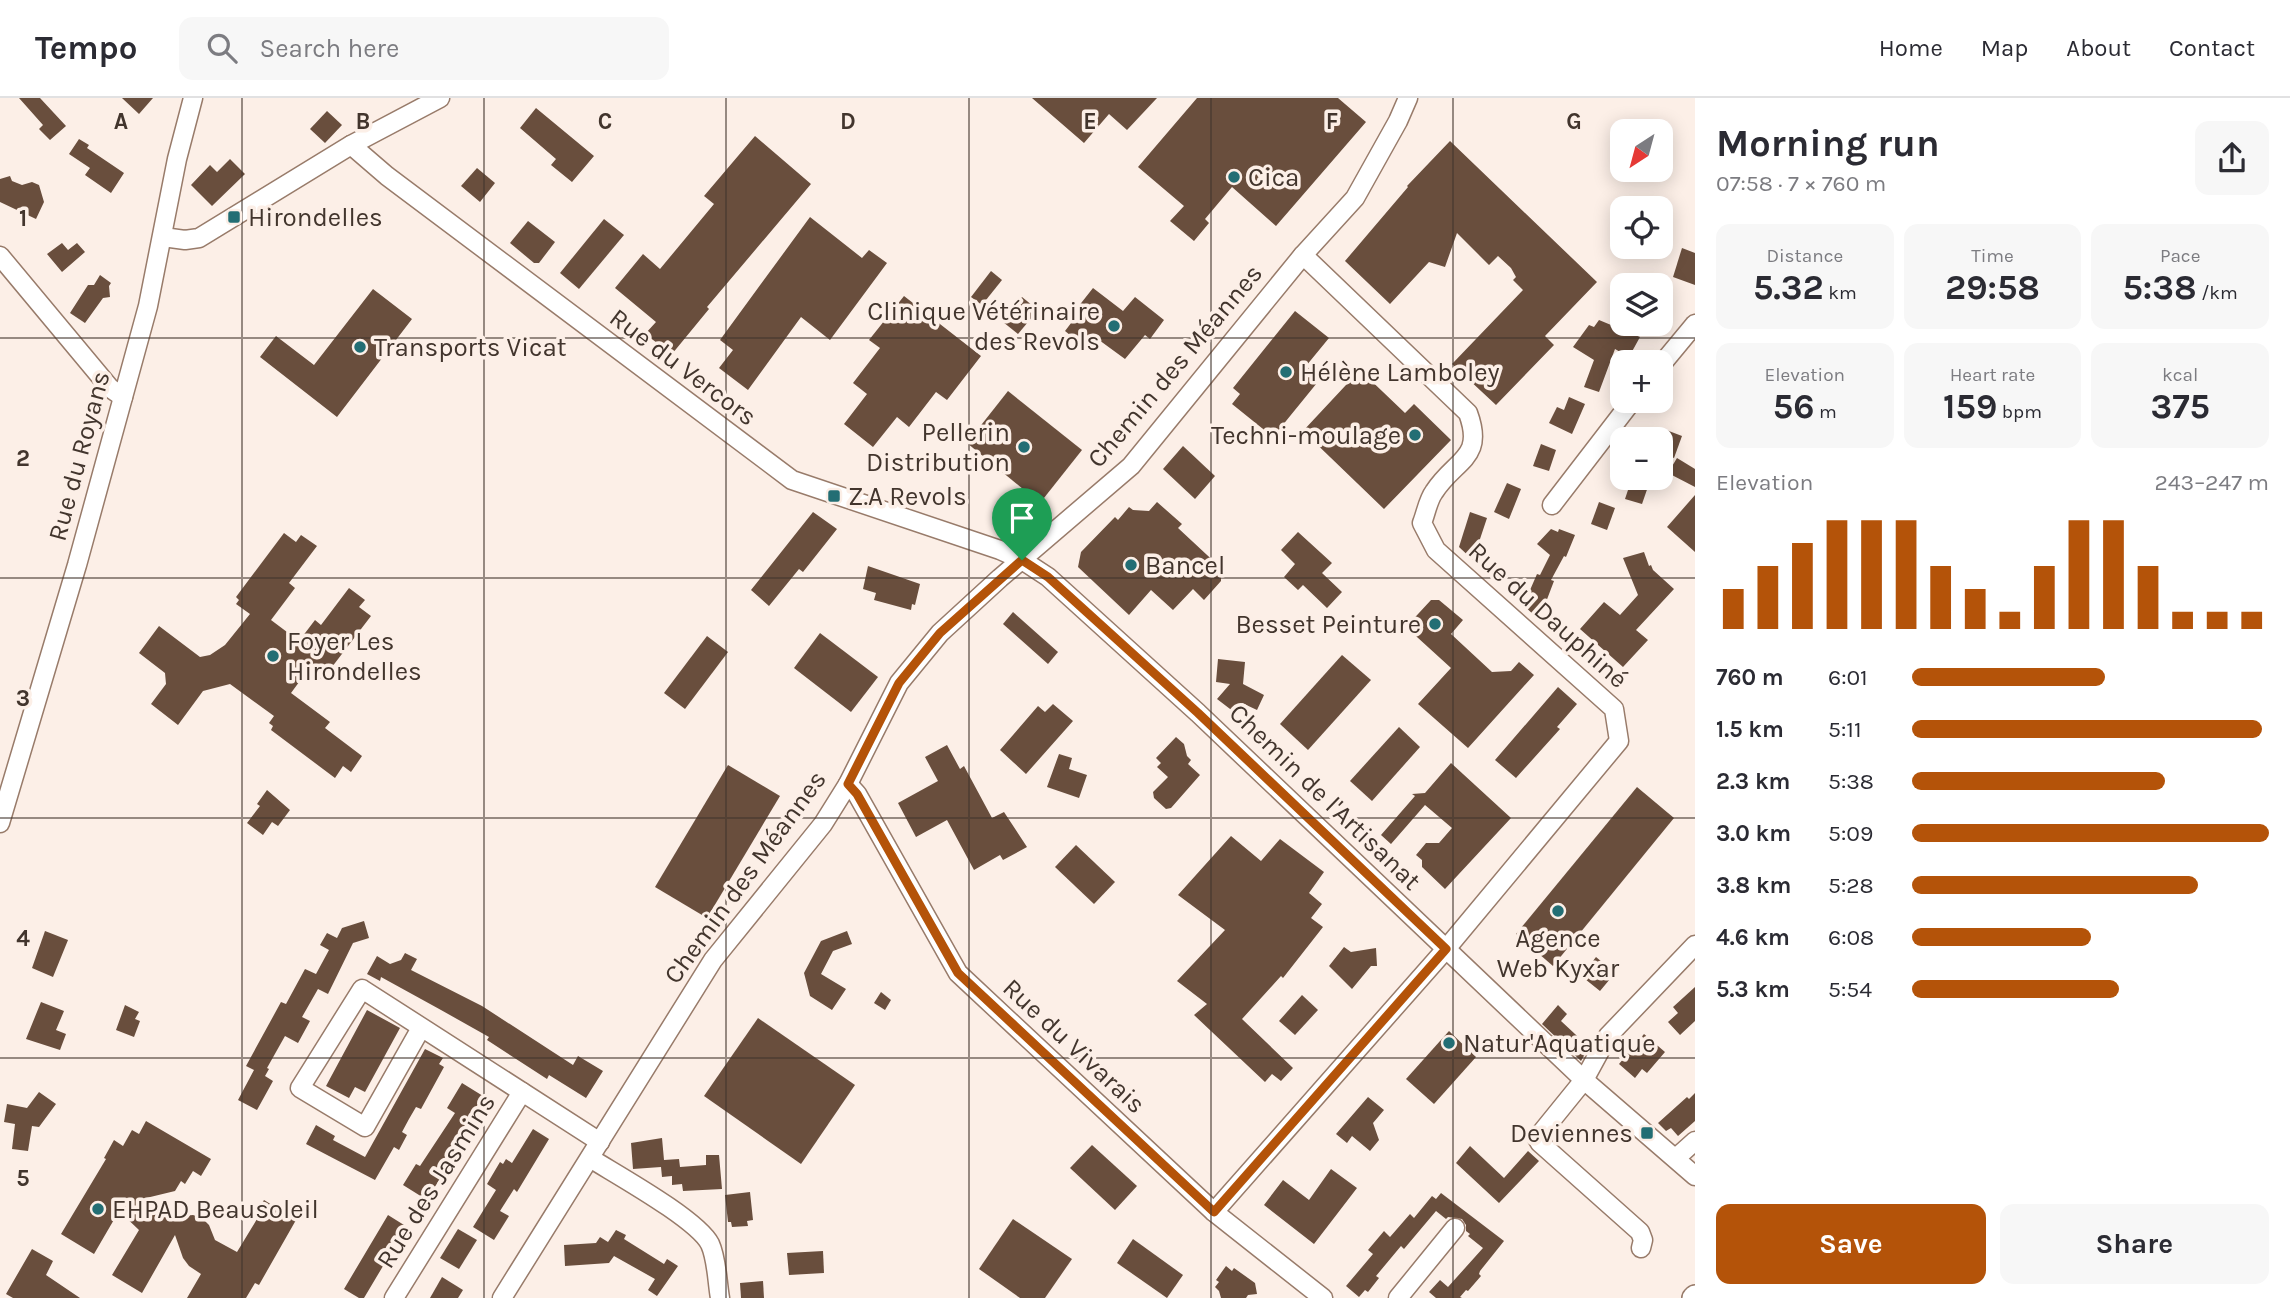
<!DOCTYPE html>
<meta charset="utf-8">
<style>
:root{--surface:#fff;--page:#f7f7f7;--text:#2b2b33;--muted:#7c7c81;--line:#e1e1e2;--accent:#b45309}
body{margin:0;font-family:Karla,sans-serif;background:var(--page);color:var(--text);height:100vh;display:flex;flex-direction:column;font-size:26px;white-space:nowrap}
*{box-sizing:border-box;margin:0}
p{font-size:23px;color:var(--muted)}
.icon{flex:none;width:38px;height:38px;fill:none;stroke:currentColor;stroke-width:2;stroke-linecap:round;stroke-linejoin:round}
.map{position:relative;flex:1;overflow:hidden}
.panel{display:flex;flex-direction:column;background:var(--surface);width:595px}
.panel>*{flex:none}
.needle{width:46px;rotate:216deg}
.buttons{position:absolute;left:1610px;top:21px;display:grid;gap:14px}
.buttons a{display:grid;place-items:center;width:63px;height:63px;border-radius:14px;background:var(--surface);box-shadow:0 4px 18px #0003;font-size:35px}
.pin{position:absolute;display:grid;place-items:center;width:60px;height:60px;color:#fff;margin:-72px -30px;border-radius:50% 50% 50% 0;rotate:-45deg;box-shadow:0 0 7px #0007}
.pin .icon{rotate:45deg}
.round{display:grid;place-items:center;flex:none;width:74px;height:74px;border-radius:14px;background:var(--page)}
.overview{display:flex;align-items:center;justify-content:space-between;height:119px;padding:0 21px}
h1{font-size:38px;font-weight:700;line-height:52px}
.stats{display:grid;grid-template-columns:repeat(3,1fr);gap:10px;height:119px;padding:7px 21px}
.stats div{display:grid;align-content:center;border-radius:14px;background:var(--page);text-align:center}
.stats b{font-size:35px;font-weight:700}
.stats small{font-size:19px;font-weight:400}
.stats p{font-size:19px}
.chart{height:196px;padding:14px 21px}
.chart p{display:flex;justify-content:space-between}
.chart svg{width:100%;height:126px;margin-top:7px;stroke:var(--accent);stroke-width:6}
.button{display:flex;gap:14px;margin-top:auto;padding:14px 21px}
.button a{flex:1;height:80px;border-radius:14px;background:var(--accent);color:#fff;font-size:28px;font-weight:700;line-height:80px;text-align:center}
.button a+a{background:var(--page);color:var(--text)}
ul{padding:0 21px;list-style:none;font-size:23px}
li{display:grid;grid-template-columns:112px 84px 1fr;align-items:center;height:52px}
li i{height:18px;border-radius:9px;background:var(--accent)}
header{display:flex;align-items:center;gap:42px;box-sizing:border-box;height:98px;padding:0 35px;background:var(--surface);border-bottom:2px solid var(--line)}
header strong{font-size:33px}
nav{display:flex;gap:38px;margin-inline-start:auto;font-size:24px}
.search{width:490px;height:63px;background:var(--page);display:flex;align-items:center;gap:18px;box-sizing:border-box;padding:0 24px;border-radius:14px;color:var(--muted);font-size:26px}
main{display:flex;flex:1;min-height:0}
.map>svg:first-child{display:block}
</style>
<header>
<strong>Tempo</strong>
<div class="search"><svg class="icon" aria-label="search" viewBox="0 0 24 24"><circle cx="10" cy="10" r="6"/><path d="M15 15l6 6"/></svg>Search here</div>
<nav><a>Home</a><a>Map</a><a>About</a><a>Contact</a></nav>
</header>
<main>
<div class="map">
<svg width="1695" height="1200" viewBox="0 0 1695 1200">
<rect width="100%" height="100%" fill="#fcefe7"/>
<g fill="#694e3d">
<polygon points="19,0 40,0 66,28 50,42 39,31 43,27"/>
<polygon points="122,0 153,0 139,16"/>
<polygon points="1032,0 1157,0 1127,32 1109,16 1084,45"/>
<polygon points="1197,0 1338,0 1366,24 1276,128 1232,89 1205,121 1209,125 1194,143 1170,123 1184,108 1138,69"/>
<polygon points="536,10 594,58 572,84 551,67 556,61 520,30"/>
<polygon points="327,13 342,27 325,45 310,31"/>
<polygon points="755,38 811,86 707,209 709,211 672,256 645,236 656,224 615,190 643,156 660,171 714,106 704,98"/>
<polygon points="79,41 89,47 87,50 124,75 111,95 85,77 90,70 69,56"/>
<polygon points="1450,43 1597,184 1545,238 1554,247 1496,307 1452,266 1523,192 1513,182 1516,179 1511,170 1498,158 1489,167 1457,135 1445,169 1429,164 1390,206 1345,163 1408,89 1407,88"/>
<polygon points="230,61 245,76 212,108 191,87 210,67 217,74"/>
<polygon points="477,70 495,85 480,104 461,88"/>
<polygon points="10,78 12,83 22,87 32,84 39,87 44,104 36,121 0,104 0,81"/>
<polygon points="810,119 862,160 869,152 887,165 830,242 801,219 748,292 719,270 733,252 720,242"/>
<polygon points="604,121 624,137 579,191 560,175"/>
<polygon points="528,123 555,144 539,165 534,165 510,145"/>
<polygon points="62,145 68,152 77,145 85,154 62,174 47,156"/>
<polygon points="1682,150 1695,155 1695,187 1673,179"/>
<polygon points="991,173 1002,182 982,207 971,199"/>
<polygon points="100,177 111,185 109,188 110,199 103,200 85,225 70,215 88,187 94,187"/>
<polygon points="1093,190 1123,213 1135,199 1164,222 1150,241 1145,237 1125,261 1099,242 1090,253 1065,233 1081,212 1078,209"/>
<polygon points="373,191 412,221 337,319 260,259 276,238 314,267"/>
<polygon points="904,198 981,258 947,302 936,294 909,329 897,319 873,349 844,326 867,296 853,285 880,250 869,242"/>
<polygon points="1022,199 1038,212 1018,236 1003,224"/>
<polygon points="1295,213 1329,240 1306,268 1321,280 1273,339 1232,306 1240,296 1233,290"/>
<polygon points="1599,222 1640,239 1629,259 1615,251 1599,294 1584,289 1594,262 1573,249 1589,227 1594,229"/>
<polygon points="1360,272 1405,315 1414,306 1451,342 1384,411 1303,333"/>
<polygon points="1008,293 1082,352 1040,405 967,345"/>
<polygon points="1569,299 1585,306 1572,336 1549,325 1557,309 1564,312"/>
<polygon points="1661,330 1682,338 1674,360 1661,355"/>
<polygon points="1541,346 1556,352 1549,373 1533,368"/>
<polygon points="1183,348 1215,378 1195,401 1163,371"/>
<polygon points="1677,360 1695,371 1695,389 1668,375"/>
<polygon points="1632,380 1651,380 1642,406 1625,401"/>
<polygon points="1507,385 1521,391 1509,421 1494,414"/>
<polygon points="1695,397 1695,454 1667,429"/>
<polygon points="1157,404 1182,426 1178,430 1221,470 1221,483 1204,502 1193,491 1173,512 1151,492 1129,517 1078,469 1081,454 1115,419 1118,422 1129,409 1133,412 1149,413"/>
<polygon points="1599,404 1615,410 1607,432 1591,426"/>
<polygon points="813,414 837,431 803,474 799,471 769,508 751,492"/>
<polygon points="1470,414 1487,420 1473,462 1459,449"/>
<polygon points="1551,431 1558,434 1559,431 1575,437 1566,459 1564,458 1551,482 1554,483 1546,504 1548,506 1536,519 1521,505 1527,499 1537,476 1540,477 1550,457 1537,446"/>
<polygon points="1298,434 1332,465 1322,475 1342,494 1327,510 1303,487 1298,492 1284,479 1295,466 1281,452"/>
<polygon points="284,435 296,444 301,437 317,448 289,485 295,490 271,522 299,543 315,522 321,527 349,490 365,502 359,509 371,518 322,582 319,579 316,583 305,576 291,595 330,624 325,630 362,658 351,674 343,668 335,680 271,632 273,628 269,625 274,618 230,586 203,593 178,627 151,606 166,586 165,575 139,555 159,528 200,559 210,557 225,547 250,516 236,506 239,502 236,499"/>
<polygon points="1644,454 1649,468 1651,467 1653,472 1674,491 1636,532 1648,542 1623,569 1580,531 1604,504 1620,517 1638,497 1623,460"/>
<polygon points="868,468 920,486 915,507 912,506 911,512 874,502 876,495 863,491"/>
<polygon points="1431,502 1439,502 1463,522 1451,536 1492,574 1511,573 1519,564 1534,577 1468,650 1418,606 1451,570 1406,529"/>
<polygon points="1013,514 1058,554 1048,566 1003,526"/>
<polygon points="820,535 878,579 851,614 794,570"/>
<polygon points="707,538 728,554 685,611 664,595"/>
<polygon points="1342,557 1371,582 1308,652 1280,626"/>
<polygon points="1218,561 1245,564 1243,586 1264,597 1257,612 1242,605 1234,614 1217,601 1230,586 1216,584"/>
<polygon points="1558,589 1577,606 1557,629 1560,631 1516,680 1495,662"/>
<polygon points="1053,606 1073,623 1026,676 1000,652 1038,608 1045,614"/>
<polygon points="1399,629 1420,649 1372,703 1350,683"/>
<polygon points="1176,639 1184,646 1187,658 1191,662 1188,666 1200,677 1171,710 1166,711 1154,700 1153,694 1168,679 1157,669 1161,665 1156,660"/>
<polygon points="947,647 960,671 964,668 992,720 1004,714 1027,749 1003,762 1000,757 974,772 947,722 916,739 898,705 938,683 925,659"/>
<polygon points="1059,656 1072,660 1069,671 1087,677 1079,700 1047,689"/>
<polygon points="1451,665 1511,720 1445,791 1422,769 1422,762 1416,757 1426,745 1439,745 1452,730 1425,707 1391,746 1381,737 1415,698 1412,696 1425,695"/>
<polygon points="728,667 780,698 707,820 655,789"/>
<polygon points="1637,689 1674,720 1553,868 1516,836"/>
<polygon points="267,692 290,712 278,728 272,724 263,737 247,725 260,708 257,706"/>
<polygon points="1231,738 1261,763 1280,741 1324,774 1309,795 1322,806 1311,820 1323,829 1283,880 1281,878 1242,921 1293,970 1281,983 1272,976 1265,984 1194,917 1207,906 1177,883 1225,832 1178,797"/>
<polygon points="1076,747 1115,784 1094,806 1055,769"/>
<polygon points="364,823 369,840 353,845 328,896 318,891 302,919 310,923 298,945 285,938 267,970 269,971 265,978 273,983 257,1012 238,1002 254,972 246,968 281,904 286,906 305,871 316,876 329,852 320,847 327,835 337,840 342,830"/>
<polygon points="45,833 68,842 53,879 32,870"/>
<polygon points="847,833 852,846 833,853 821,876 846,891 832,912 810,898 804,875 821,843"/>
<polygon points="1344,849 1351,854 1376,850 1377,868 1371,868 1352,891 1329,868"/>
<polygon points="405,855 417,861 411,872 482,908 573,967 578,958 603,973 586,1000 549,977 547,981 487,942 489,939 441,912 381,879 380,883 367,876 377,858 390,866 401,862"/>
<polygon points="1596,859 1615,875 1600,893 1585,881 1590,875 1586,872"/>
<polygon points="1695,889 1695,923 1680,937 1668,924 1678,915 1673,909"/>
<polygon points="881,894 891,902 885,912 874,905"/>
<polygon points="1302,897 1318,912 1295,937 1279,923"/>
<polygon points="41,904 64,913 56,932 66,936 60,952 26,941"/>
<polygon points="125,907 139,914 135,921 140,923 134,939 116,932"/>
<polygon points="1558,907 1567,916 1561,923 1589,949 1581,963 1542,926"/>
<polygon points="367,912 400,930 365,994 355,989 349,1000 326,988"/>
<polygon points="758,920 855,987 801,1066 704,998"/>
<polygon points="1449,933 1476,959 1434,1006 1406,981"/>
<polygon points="1644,936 1665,954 1647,975 1642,971 1635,980 1619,966"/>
<polygon points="425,951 443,960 439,966 444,969 421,1011 416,1009 409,1021 402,1034 407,1037 399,1052 394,1049 375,1082 306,1046 316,1027 335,1038 333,1042 365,1059"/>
<polygon points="462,985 483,998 461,1035 469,1040 453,1064 451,1062 427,1102 403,1087 416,1066 420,1068 455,1015 447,1010"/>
<polygon points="39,994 56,1006 39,1029 32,1028 28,1053 12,1051 15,1026 4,1024 7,1006 27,1010"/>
<polygon points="1695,995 1695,1023 1678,1038 1671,1030 1666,1033 1658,1025 1687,999 1689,1001"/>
<polygon points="1368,999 1384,1012 1373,1025 1379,1042 1370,1053 1352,1038 1347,1045 1336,1036"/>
<polygon points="146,1023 211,1061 201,1078 193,1073 185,1086 181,1083 175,1093 142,1101 172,1119 193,1117 202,1120 209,1127 215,1142 237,1154 257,1121 253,1119 264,1102 296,1122 259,1187 255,1185 246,1200 187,1200 201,1176 189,1168 183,1160 175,1137 142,1195 112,1177 139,1132 119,1113 94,1156 61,1136 106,1061 104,1060 114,1042 123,1048 132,1032 139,1036"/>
<polygon points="533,1031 549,1041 517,1094 514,1091 500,1113 509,1118 494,1142 473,1129 496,1092 487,1086 500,1064 503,1066 506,1061 512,1065"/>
<polygon points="662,1040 664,1062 679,1061 680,1069 706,1067 706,1057 719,1057 722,1091 683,1093 682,1086 672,1087 672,1078 662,1079 661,1069 633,1071 631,1045"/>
<polygon points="1092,1047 1137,1088 1115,1112 1070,1070"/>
<polygon points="1470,1048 1504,1080 1528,1053 1539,1063 1499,1105 1456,1065"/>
<polygon points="1331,1071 1357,1090 1314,1146 1264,1107 1283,1082 1309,1102"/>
<polygon points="750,1094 753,1122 747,1123 748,1128 732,1129 731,1124 728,1124 725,1097"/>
<polygon points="1441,1095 1504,1143 1480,1173 1479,1176 1481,1178 1468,1193 1466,1192 1460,1199 1462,1200 1436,1200 1429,1194 1440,1182 1448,1189 1483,1150 1468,1138 1470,1136 1466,1133 1466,1127 1462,1121 1448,1119 1446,1121 1436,1113 1404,1151 1401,1148 1376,1178 1379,1180 1368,1194 1365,1192 1359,1199 1346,1188 1373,1156 1368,1152 1384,1133 1390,1139 1410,1116 1414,1120 1432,1098 1436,1101"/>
<polygon points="388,1117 412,1132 394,1161 389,1158 364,1200 359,1200 344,1191"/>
<polygon points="1013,1121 1072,1161 1045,1200 1020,1200 979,1171"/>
<polygon points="458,1131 477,1142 459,1171 440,1160"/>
<polygon points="616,1132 626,1137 624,1141 664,1166 667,1161 678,1168 657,1198 648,1192 655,1181 614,1158 609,1165 565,1168 564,1147 596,1145 600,1139 608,1144"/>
<polygon points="1133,1141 1183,1177 1167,1200 1117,1165"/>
<polygon points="32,1151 53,1163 46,1177 80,1200 13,1200 6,1196"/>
<polygon points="823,1153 824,1175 789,1177 787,1155"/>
<polygon points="1226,1168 1232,1173 1234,1170 1255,1185 1257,1196 1248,1197 1246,1200 1221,1200 1219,1193 1215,1189 1219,1184 1216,1182"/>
<polygon points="442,1179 463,1192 458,1200 430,1200"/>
<polygon points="763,1183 764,1200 741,1200 740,1185"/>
</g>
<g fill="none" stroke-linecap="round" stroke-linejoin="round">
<g stroke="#987b6a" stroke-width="21">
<g id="minor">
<polyline points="351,47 387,78 792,382 1000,452 1022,462 1048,479 1198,615 1584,982 1695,1078"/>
<polyline points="163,139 185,142 199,140 351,47 440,0"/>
<polyline points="0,158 110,290 123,299"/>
<polyline points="1661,267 1695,226"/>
<polyline points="1552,407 1632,303"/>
<polyline points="848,686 857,696 958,875 1214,1114 1323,1200"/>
<polyline points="0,725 77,467 148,208 177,61 193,0"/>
<polyline points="421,930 365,1029 300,990 362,891 600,1044"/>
<path d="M 590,1060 C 617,1077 697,1121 710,1146 C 717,1161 717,1183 720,1200"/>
<polyline points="1676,1060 1695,1043"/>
<path d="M 1214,1114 L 1446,851 L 1619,643 L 1614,611 L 1436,452 L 1422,425 C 1426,415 1428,402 1434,394 C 1455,361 1485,361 1468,315 L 1303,157"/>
<polyline points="1641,1150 1643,1142 1640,1134 1540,1045 1537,1040 1584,982 1608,938 1695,847"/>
<polyline points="394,1200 522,994"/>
<polyline points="502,1200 713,862 823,726 848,686 899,585 940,535 1000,480 1131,368 1303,157 1355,100 1398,23 1408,0"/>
<polyline points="1398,1200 1455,1130"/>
</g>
</g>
<g stroke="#987b6a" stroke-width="24">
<polyline id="major" points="1693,1200 1695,1198"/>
</g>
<use href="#minor" stroke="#fff" stroke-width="18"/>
<use href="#major" stroke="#fff" stroke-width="21"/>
</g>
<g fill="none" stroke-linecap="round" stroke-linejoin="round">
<g stroke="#fff" stroke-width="14">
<polygon id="route" points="1022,462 1048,479 1198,615 1446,851 1214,1114 958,875 857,696 848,686 899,585 940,535"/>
</g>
<use href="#route" stroke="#b45309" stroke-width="9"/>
</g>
<path fill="none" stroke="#42352d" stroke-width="2" stroke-opacity="0.55" d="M 242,0 L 242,1200M 484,0 L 484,1200M 726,0 L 726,1200M 969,0 L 969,1200M 1211,0 L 1211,1200M 1453,0 L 1453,1200M 0,240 L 1695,240M 0,480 L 1695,480M 0,720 L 1695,720M 0,960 L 1695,960"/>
<g fill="#236e74" stroke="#fcefe7" stroke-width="2.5">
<circle cx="1234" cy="79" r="7"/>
<rect x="227" y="112" width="14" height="14" rx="3.5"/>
<circle cx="1114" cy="228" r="7"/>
<circle cx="360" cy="249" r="7"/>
<circle cx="1286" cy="274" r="7"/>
<circle cx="1415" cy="337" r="7"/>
<circle cx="1024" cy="349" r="7"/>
<rect x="827" y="391" width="14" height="14" rx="3.5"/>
<circle cx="1131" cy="467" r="7"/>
<circle cx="1435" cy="526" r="7"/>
<circle cx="273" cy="558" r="7"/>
<circle cx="1558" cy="813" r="7"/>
<circle cx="1449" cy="945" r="7"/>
<rect x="1640" y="1028" width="14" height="14" rx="3.5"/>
<circle cx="98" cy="1111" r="7"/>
</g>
<g text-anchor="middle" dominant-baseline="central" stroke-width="7" stroke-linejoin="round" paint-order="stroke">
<g font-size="26" fill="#42352d" stroke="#fcefe7" text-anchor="start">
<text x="1248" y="79">Cica</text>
<text x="248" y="119">Hirondelles</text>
<text x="1100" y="213" text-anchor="end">Clinique Vétérinaire<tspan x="1100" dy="30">des Revols</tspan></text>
<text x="374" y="249">Transports Vicat</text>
<text x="1300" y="274">Hélène Lamboley</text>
<text x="1010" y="334" text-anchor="end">Pellerin<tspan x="1010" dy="30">Distribution</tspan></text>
<text x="1401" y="337" text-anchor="end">Techni-moulage</text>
<text x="848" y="398">Z.A Revols</text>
<text x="1145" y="467">Bancel</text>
<text x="1421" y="526" text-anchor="end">Besset Peinture</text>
<text x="287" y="543">Foyer Les<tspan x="287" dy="30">Hirondelles</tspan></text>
<text x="1558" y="840" text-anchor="middle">Agence<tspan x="1558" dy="30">Web Kyxar</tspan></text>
<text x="1463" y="945">Natur'Aquatique</text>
<text x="1633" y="1035" text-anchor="end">Deviennes</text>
<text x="112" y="1111">EHPAD Beausoleil</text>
</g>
<g font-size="26" fill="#42352d" stroke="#fcefe7">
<text transform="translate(1175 268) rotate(-50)">Chemin des Méannes</text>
<text transform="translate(683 269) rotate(37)">Rue du Vercors</text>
<text transform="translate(79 358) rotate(-75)">Rue du Royans</text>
<text transform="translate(1548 517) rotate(42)">Rue du Dauphiné</text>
<text transform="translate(1325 699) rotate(44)">Chemin de l'Artisanat</text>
<text transform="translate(745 779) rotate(-54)">Chemin des Méannes</text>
<text transform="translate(1074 948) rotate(43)">Rue du Vivarais</text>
<text transform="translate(436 1083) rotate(-58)">Rue des Jasmins</text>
</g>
</g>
<g font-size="23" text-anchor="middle" font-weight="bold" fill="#42352d" stroke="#fcefe7" stroke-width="7" stroke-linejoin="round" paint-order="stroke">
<text x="121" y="31">A</text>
<text x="363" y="31">B</text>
<text x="605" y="31">C</text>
<text x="848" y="31">D</text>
<text x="1090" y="31">E</text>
<text x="1332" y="31">F</text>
<text x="1574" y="31">G</text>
<text x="23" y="128">1</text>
<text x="23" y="368">2</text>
<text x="23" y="608">3</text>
<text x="23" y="848">4</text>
<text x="23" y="1088">5</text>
</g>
</svg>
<div class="buttons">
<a><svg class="needle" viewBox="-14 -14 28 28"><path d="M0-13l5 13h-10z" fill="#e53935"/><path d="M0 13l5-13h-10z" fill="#7c7c81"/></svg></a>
<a><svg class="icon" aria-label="locate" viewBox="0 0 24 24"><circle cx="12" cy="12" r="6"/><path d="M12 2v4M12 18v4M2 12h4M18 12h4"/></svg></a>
<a><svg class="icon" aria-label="layers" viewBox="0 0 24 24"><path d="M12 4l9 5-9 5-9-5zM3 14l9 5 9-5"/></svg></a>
<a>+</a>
<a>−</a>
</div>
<div class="pin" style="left:1022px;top:462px;background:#1e9e55"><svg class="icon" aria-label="arrive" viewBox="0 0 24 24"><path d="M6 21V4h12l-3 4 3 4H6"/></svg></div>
</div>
<section class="panel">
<div class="overview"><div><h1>Morning run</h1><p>07:58 · 7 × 760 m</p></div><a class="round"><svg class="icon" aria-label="share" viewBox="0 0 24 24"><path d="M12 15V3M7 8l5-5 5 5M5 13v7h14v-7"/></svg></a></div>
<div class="stats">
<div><p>Distance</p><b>5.32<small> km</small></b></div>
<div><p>Time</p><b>29:58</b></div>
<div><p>Pace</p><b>5:38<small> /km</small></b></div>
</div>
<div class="stats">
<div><p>Elevation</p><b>56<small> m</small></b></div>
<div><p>Heart rate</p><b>159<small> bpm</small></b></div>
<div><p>kcal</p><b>375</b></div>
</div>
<div class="chart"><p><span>Elevation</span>243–247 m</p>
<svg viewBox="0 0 160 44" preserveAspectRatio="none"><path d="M5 44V30M15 44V22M25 44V14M35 44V6M45 44V6M55 44V6M65 44V22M75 44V30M85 44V38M95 44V22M105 44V6M115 44V6M125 44V22M135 44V38M145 44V38M155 44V38"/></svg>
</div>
<ul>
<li><b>760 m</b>6:01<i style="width:54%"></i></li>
<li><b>1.5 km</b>5:11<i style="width:98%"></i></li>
<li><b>2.3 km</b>5:38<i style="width:71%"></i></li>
<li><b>3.0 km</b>5:09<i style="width:100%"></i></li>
<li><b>3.8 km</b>5:28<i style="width:80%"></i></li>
<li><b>4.6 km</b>6:08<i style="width:50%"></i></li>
<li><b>5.3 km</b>5:54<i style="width:58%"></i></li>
</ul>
<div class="button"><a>Save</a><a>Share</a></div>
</section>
</main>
